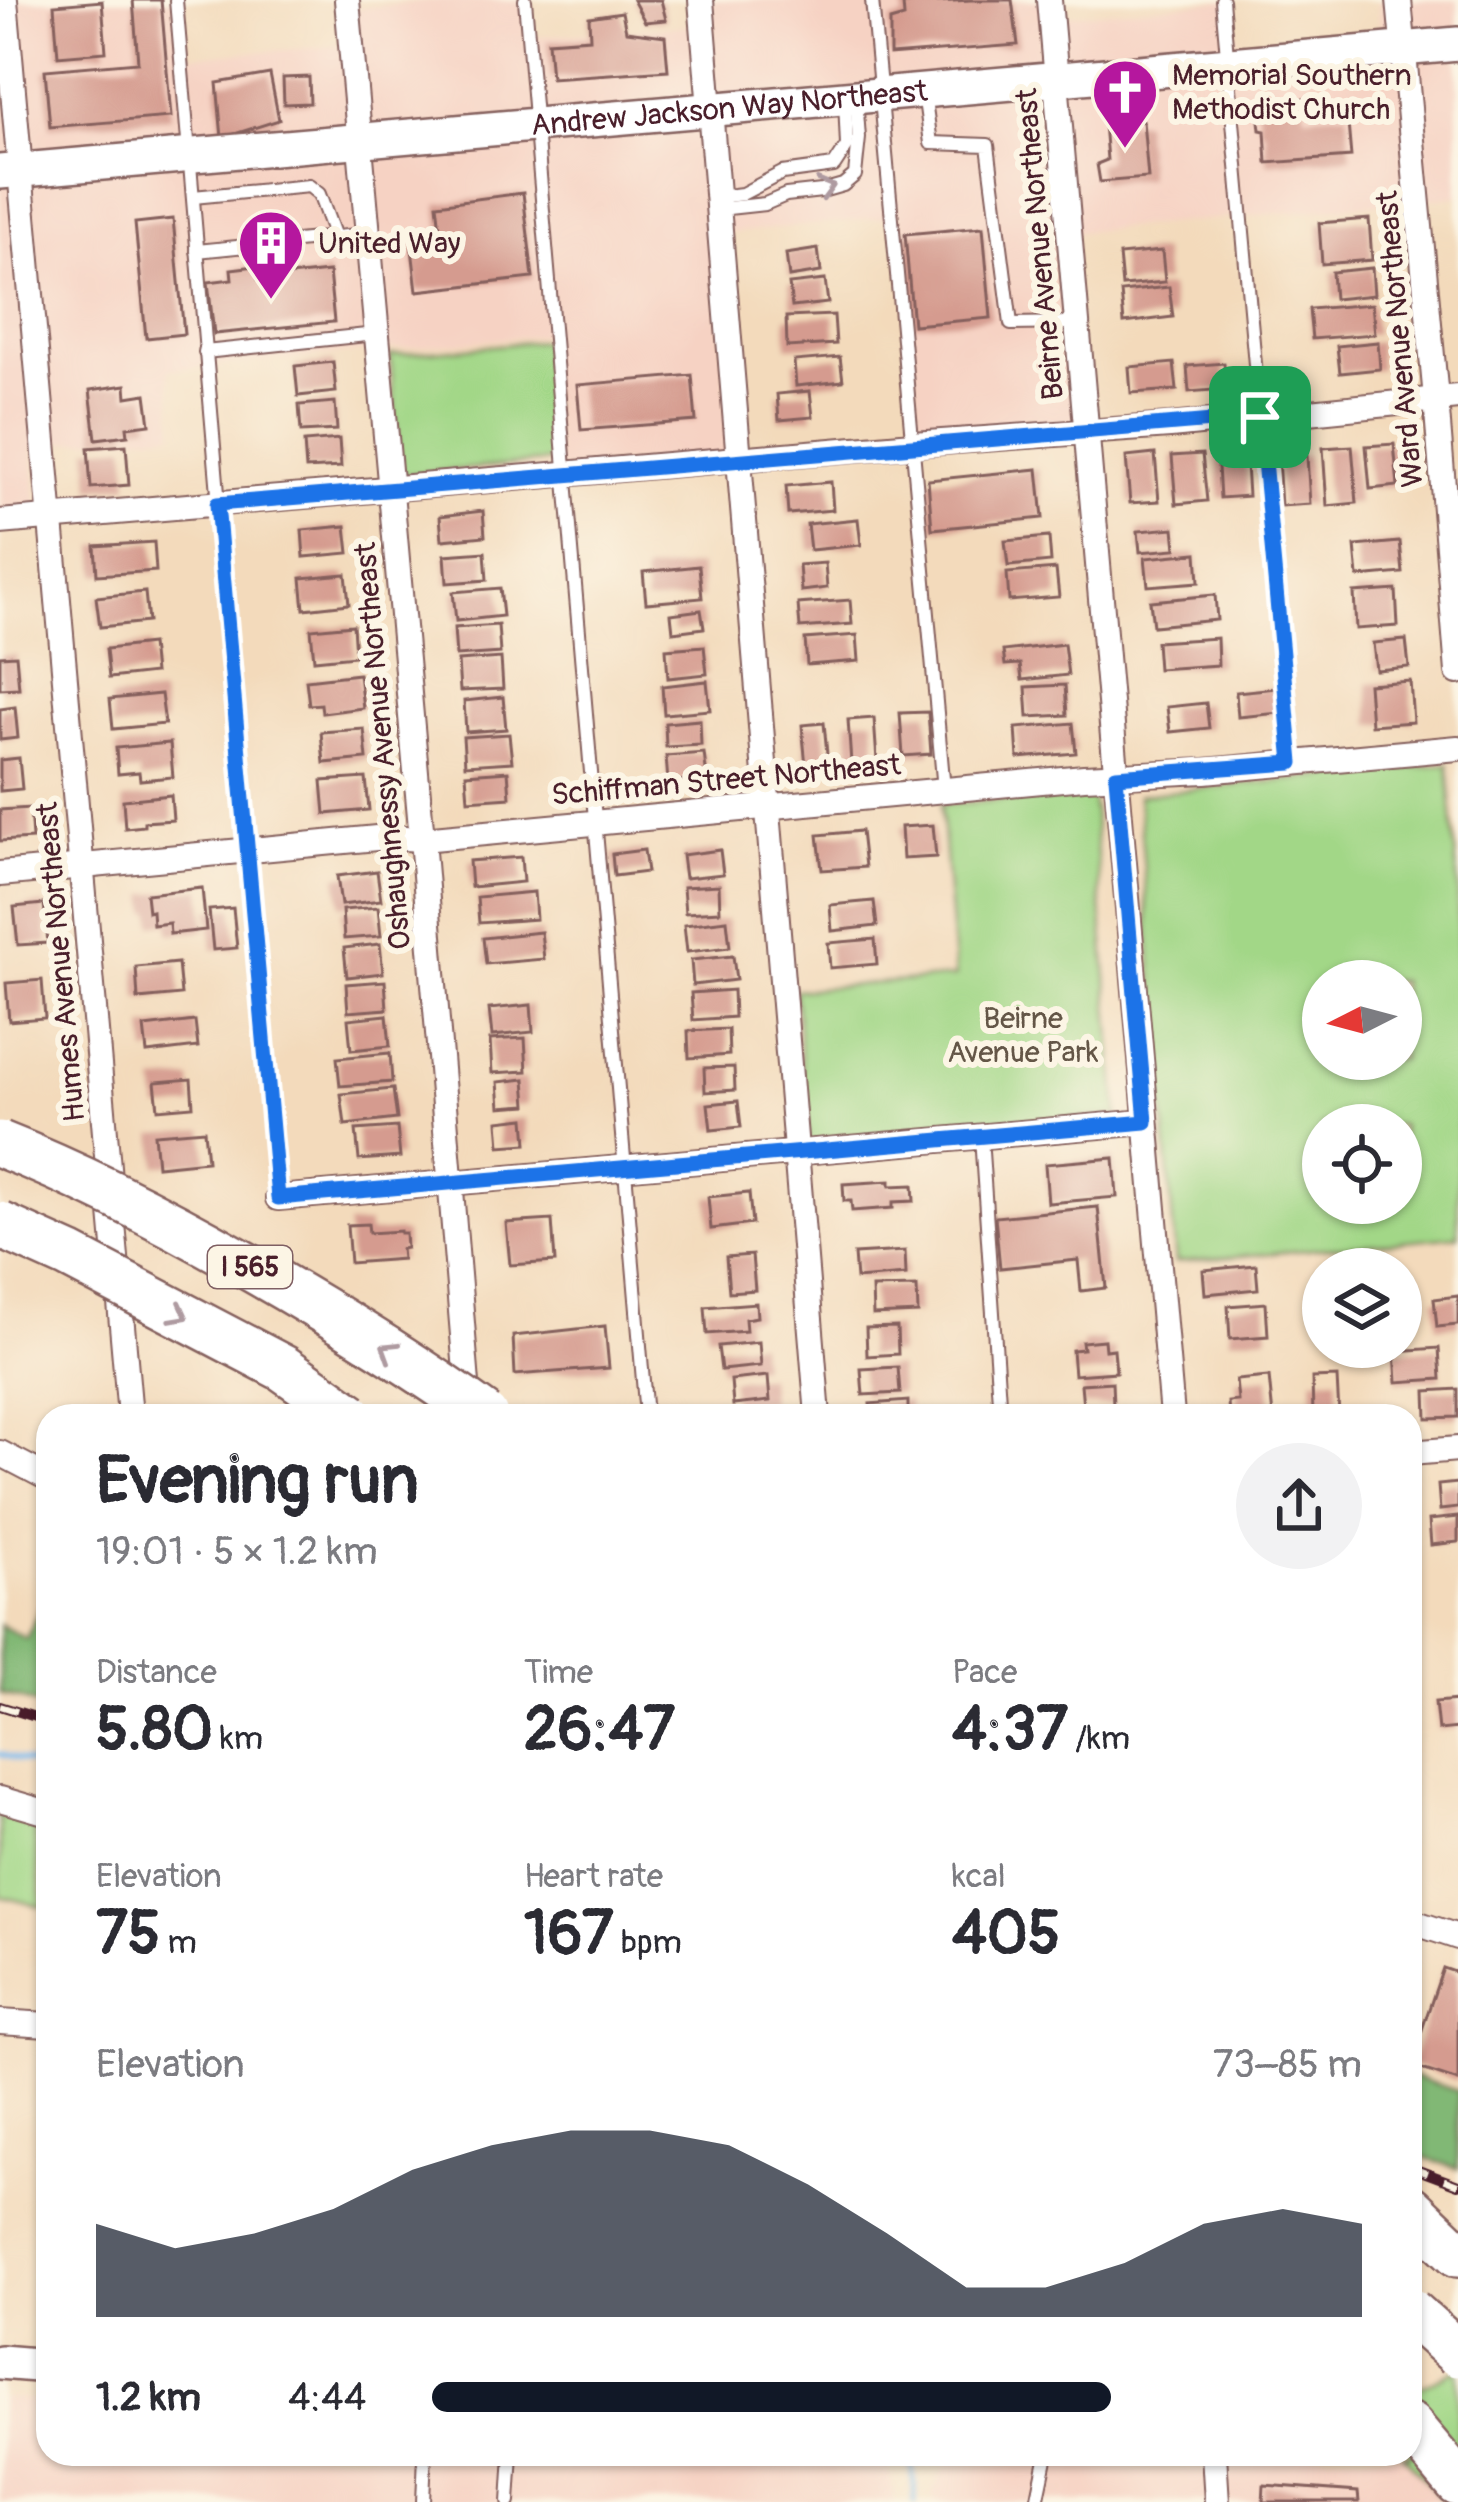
<!DOCTYPE html>
<meta charset="utf-8">
<style>
:root{--surface:#fff;--page:#f2f2f3;--text:#2b2b33;--muted:#7c7c81;--accent:#111827}
body{margin:0;font-family:Pangolin,sans-serif;background:var(--page);color:var(--text);height:100vh;display:flex;flex-direction:column;font-size:45px;white-space:nowrap}
*{box-sizing:border-box;margin:0}
p{font-size:39px;color:var(--muted)}
.icon{flex:none;width:66px;height:66px;fill:none;stroke:currentColor;stroke-width:2;stroke-linecap:round;stroke-linejoin:round}
.map{position:relative;flex:1;overflow:hidden}
.side{position:absolute;left:36px;top:1404px;width:1386px;height:1062px;display:flex;flex-direction:column;background:var(--surface);border-radius:36px;box-shadow:0 3px 9px #0004}
.side>*{flex:none}
.needle{width:78px;rotate:264deg}
.buttons{position:absolute;left:1302px;top:960px;display:grid;gap:24px}
.buttons a{display:grid;place-items:center;width:120px;height:120px;border-radius:50%;background:var(--surface);box-shadow:0 3px 9px #0004;font-size:60px}
.pin{position:absolute;display:grid;place-items:center;width:102px;height:102px;color:#fff;margin:-51px;border-radius:24px;box-shadow:0 6px 18px #0006}
.round{display:grid;place-items:center;flex:none;width:126px;height:126px;border-radius:63px;background:var(--page)}
.head{display:flex;align-items:center;justify-content:space-between;height:204px;padding:0 60px}
h1{font-size:66px;font-weight:800;line-height:90px}
.stats{display:grid;grid-template-columns:repeat(3,1fr);gap:18px;height:204px;padding:12px 60px}
.stats div{display:grid;align-content:center}
.stats b{font-size:60px;font-weight:800}
.stats small{font-size:33px;font-weight:400}
.stats p{font-size:33px}
.chart{height:336px;padding:24px 60px}
.chart p{display:flex;justify-content:space-between}
.chart svg{width:100%;height:216px;margin-top:12px;fill:var(--accent);opacity:.7}
ul{padding:0 60px;list-style:none;font-size:39px}
li{display:grid;grid-template-columns:192px 144px 1fr;align-items:center;height:90px}
li i{height:30px;border-radius:15px;background:var(--accent)}
.map>svg:first-child{display:block}
</style>
<div class="map">
<svg width="1458" height="2502" viewBox="0 0 1458 2502">
<rect width="100%" height="100%" fill="#fcf5e5"/>
<filter id="ink" filterUnits="userSpaceOnUse"><feTurbulence type="fractalNoise" baseFrequency=".00833" numOctaves="2"/><feDisplacementMap in="SourceGraphic" scale="24" xChannelSelector="R" yChannelSelector="G"/><feConvolveMatrix kernelMatrix="1 2 1 2 8 2 1 2 1" color-interpolation-filters="sRGB"/></filter>
<filter id="wash" filterUnits="userSpaceOnUse"><feTurbulence type="fractalNoise" baseFrequency=".004" numOctaves="4" result="noise"/><feDisplacementMap in="SourceGraphic" scale="48" xChannelSelector="R" yChannelSelector="G"/><feGaussianBlur stdDeviation="2.7" result="paint"/><feColorMatrix in="noise" values="0 0 0 0 0 0 0 0 0 0 0 0 0 0 0 0 0 1.4 0 .05"/><feComposite in="paint" operator="in"/></filter>
<g filter="url(#wash)">
<rect width="100%" height="100%" fill="#f3dabb"/>
<g fill="#f6d2c3">
<polygon points="0,0 184,0 189,56 344,46 342,10 438,0 531,0 535,37 710,24 708,0 1058,0 1060,16 1233,0 1238,43 1380,31 1378,0 1458,0 1458,196 1060,234 1077,423 920,433 899,216 712,235 730,454 559,469 546,335 169,370 174,433 33,445 37,513 0,516"/>
<polygon points="0,2398 48,2401 48,2454 835,2454 889,2458 894,2502 0,2502"/>
<polygon points="1251,2454 1403,2454 1445,2502 933,2502 932,2493 946,2462 1192,2469 1215,2467"/>
</g>
<g fill="#a2d787" stroke="#767b59" stroke-width="3" fill-rule="evenodd">
<polygon points="543,341 554,461 401,475 390,355"/>
<path d="M 1448,764 L 1458,888 L 1458,1236 L 1176,1262 L 1138,795 ZM 1323,981 L 1401,981 L 1401,1059 L 1323,1059 ZM 1323,1125 L 1401,1125 L 1401,1203 L 1323,1203 Z"/>
<polygon points="1092,793 1118,1115 809,1145 795,990 955,977 941,805"/>
<polygon points="0,1800 33,1811 43,1907 0,1896"/>
<polygon points="1458,2369 1458,2502 1445,2502 1403,2454 1410,2454 1410,2392"/>
</g>
<g fill="#81b874" stroke="#666c50" stroke-width="3">
<polygon points="48,1588 48,1708 0,1693 0,1625 26,1639"/>
<polygon points="1410,2076 1458,2091 1458,2169 1410,2152"/>
</g>
<g fill="none" stroke-linecap="round" stroke-linejoin="round">
<g stroke="#77b7eb" stroke-width="6">
<polyline points="0,1754 48,1769"/>
<polyline points="912,2454 915,2502"/>
</g>
</g>
<g id="blocks">
<g fill="#d59b8f">
<polygon points="133,0 161,0 171,117 50,127 45,70 138,62"/>
<polygon points="633,0 661,0 666,20 645,22"/>
<polygon points="971,0 1012,0 1018,45 890,55 890,21 904,17 903,4"/>
<polygon points="102,1 106,52 58,56 54,5"/>
<polygon points="622,12 626,31 665,36 668,70 551,78 548,41 590,38 589,17"/>
<polygon points="270,74 279,120 222,138 217,83"/>
<polygon points="309,77 310,103 284,104 283,78"/>
<polygon points="1303,99 1305,115 1347,112 1351,157 1267,163 1265,131 1260,130 1257,102"/>
<polygon points="1143,121 1148,178 1100,182 1097,164 1107,160 1104,123"/>
<polygon points="523,193 533,278 417,291 411,240 441,237 437,204"/>
<polygon points="173,219 184,334 146,338 135,223"/>
<polygon points="1369,219 1372,260 1322,264 1319,223"/>
<polygon points="983,227 991,318 913,325 905,234"/>
<polygon points="818,249 821,272 789,277 786,254"/>
<polygon points="1162,251 1165,282 1122,286 1119,255"/>
<polygon points="256,266 258,279 329,272 334,322 214,334 208,282 232,279 231,269"/>
<polygon points="1372,268 1374,295 1334,299 1332,272"/>
<polygon points="825,280 828,303 792,307 789,284"/>
<polygon points="1169,287 1173,317 1124,323 1121,292"/>
<polygon points="1372,304 1375,334 1312,339 1309,309"/>
<polygon points="834,315 836,344 787,347 786,317"/>
<polygon points="1378,342 1380,369 1340,373 1337,346"/>
<polygon points="840,357 843,381 796,386 794,361"/>
<polygon points="333,362 336,392 298,396 295,366"/>
<polygon points="1174,363 1177,390 1131,393 1129,367"/>
<polygon points="1224,363 1226,389 1189,392 1187,366"/>
<polygon points="692,375 696,421 581,430 577,385"/>
<polygon points="126,385 127,397 146,394 150,424 127,427 128,435 96,439 90,390"/>
<polygon points="810,391 813,417 779,420 777,394"/>
<polygon points="335,402 337,430 301,432 299,405"/>
<polygon points="339,439 341,467 306,469 304,442"/>
<polygon points="1394,444 1398,486 1370,489 1366,446"/>
<polygon points="126,445 129,485 91,488 88,448"/>
<polygon points="1352,446 1357,503 1327,506 1323,448"/>
<polygon points="1245,449 1248,496 1220,498 1217,451"/>
<polygon points="1155,454 1159,501 1130,503 1126,457"/>
<polygon points="1202,454 1207,501 1176,504 1172,456"/>
<polygon points="1307,456 1310,504 1281,506 1278,458"/>
<polygon points="1038,469 1043,518 932,529 928,480"/>
<polygon points="831,482 833,510 788,514 786,486"/>
<polygon points="483,511 485,536 442,540 440,516"/>
<polygon points="858,519 861,545 810,550 807,524"/>
<polygon points="346,526 349,553 304,557 302,530"/>
<polygon points="1174,528 1176,549 1140,552 1138,531"/>
<polygon points="1049,537 1051,562 1008,566 1005,541"/>
<polygon points="154,542 156,571 97,575 95,546"/>
<polygon points="1400,542 1403,573 1358,577 1355,546"/>
<polygon points="485,552 487,580 447,583 445,555"/>
<polygon points="1197,553 1199,582 1148,586 1145,558"/>
<polygon points="825,563 827,588 801,591 799,565"/>
<polygon points="699,566 702,598 646,603 643,572"/>
<polygon points="1056,569 1059,597 1009,601 1007,573"/>
<polygon points="346,574 349,604 304,609 301,578"/>
<polygon points="500,588 503,616 456,621 453,592"/>
<polygon points="1396,590 1398,626 1356,629 1354,593"/>
<polygon points="145,592 148,622 100,627 96,597"/>
<polygon points="1215,595 1217,620 1153,626 1150,601"/>
<polygon points="850,600 852,624 800,628 798,604"/>
<polygon points="701,610 704,628 673,632 671,614"/>
<polygon points="353,625 355,656 314,660 311,629"/>
<polygon points="498,625 500,653 456,656 454,628"/>
<polygon points="857,635 859,661 807,665 805,639"/>
<polygon points="1217,638 1218,665 1158,669 1156,642"/>
<polygon points="1406,640 1409,667 1376,670 1373,643"/>
<polygon points="151,644 154,673 109,678 106,649"/>
<polygon points="1064,644 1068,675 1022,680 1020,664 1005,665 1003,651"/>
<polygon points="704,646 707,674 668,678 666,649"/>
<polygon points="16,655 19,688 0,689 0,656"/>
<polygon points="501,658 503,689 460,691 458,661"/>
<polygon points="359,674 363,708 322,713 321,704 309,705 306,680"/>
<polygon points="707,681 710,710 664,714 662,686"/>
<polygon points="1410,681 1413,722 1371,725 1368,684"/>
<polygon points="1065,685 1067,715 1028,717 1026,687"/>
<polygon points="1277,688 1280,713 1238,717 1236,692"/>
<polygon points="161,694 165,724 113,729 110,699"/>
<polygon points="503,697 506,729 466,732 464,701"/>
<polygon points="1206,703 1209,728 1170,732 1167,707"/>
<polygon points="15,707 18,738 0,740 0,709"/>
<polygon points="928,712 931,754 903,756 900,713"/>
<polygon points="874,718 877,761 851,763 848,720"/>
<polygon points="700,720 701,745 666,747 665,723"/>
<polygon points="824,723 828,764 806,766 802,725"/>
<polygon points="1073,723 1076,753 1018,758 1016,728"/>
<polygon points="364,729 367,759 324,763 321,732"/>
<polygon points="509,734 512,762 465,765 463,737"/>
<polygon points="170,743 173,777 140,780 139,772 118,774 116,748"/>
<polygon points="704,753 707,778 668,782 666,756"/>
<polygon points="19,758 22,789 0,791 0,760"/>
<polygon points="508,771 510,797 468,800 466,774"/>
<polygon points="366,778 369,810 325,814 322,781"/>
<polygon points="171,795 173,820 144,822 144,826 125,828 123,800"/>
<polygon points="30,808 32,839 0,841 0,810"/>
<polygon points="933,825 936,857 903,859 901,827"/>
<polygon points="861,831 865,867 822,870 818,835"/>
<polygon points="644,850 647,872 614,876 612,854"/>
<polygon points="720,850 723,874 685,878 682,855"/>
<polygon points="521,857 523,882 471,887 469,861"/>
<polygon points="377,871 381,900 341,905 337,876"/>
<polygon points="719,885 720,911 685,913 683,887"/>
<polygon points="202,888 206,930 170,934 169,923 153,925 152,911 148,912 146,894"/>
<polygon points="534,892 536,919 479,923 477,897"/>
<polygon points="874,901 877,926 832,931 830,905"/>
<polygon points="44,904 48,943 18,945 14,907"/>
<polygon points="378,907 381,936 344,939 342,910"/>
<polygon points="233,908 237,948 213,950 209,910"/>
<polygon points="727,920 730,947 687,952 684,925"/>
<polygon points="541,932 544,959 486,964 483,938"/>
<polygon points="875,939 877,964 830,968 828,943"/>
<polygon points="380,944 383,973 347,977 344,948"/>
<polygon points="733,956 736,980 693,985 691,960"/>
<polygon points="178,963 181,995 138,999 136,967"/>
<polygon points="42,980 45,1018 9,1021 6,983"/>
<polygon points="385,981 387,1009 348,1012 346,984"/>
<polygon points="733,990 734,1017 693,1020 691,993"/>
<polygon points="531,1005 533,1032 492,1036 489,1009"/>
<polygon points="387,1015 390,1046 351,1050 348,1019"/>
<polygon points="195,1021 198,1047 147,1053 144,1027"/>
<polygon points="728,1029 729,1055 689,1058 688,1031"/>
<polygon points="525,1038 527,1071 492,1073 490,1040"/>
<polygon points="390,1053 392,1082 340,1086 337,1058"/>
<polygon points="734,1067 735,1090 705,1092 704,1068"/>
<polygon points="191,1079 193,1106 158,1109 155,1082"/>
<polygon points="525,1079 527,1105 500,1107 498,1082"/>
<polygon points="393,1089 397,1119 345,1125 341,1094"/>
<polygon points="738,1101 741,1127 711,1130 708,1104"/>
<polygon points="525,1118 527,1144 500,1146 498,1121"/>
<polygon points="397,1127 400,1157 359,1160 356,1130"/>
<polygon points="204,1130 207,1161 157,1166 154,1134"/>
<polygon points="1114,1158 1117,1197 1048,1203 1045,1164"/>
<polygon points="890,1181 890,1186 913,1185 914,1201 893,1202 893,1208 852,1211 851,1201 844,1201 843,1184"/>
<polygon points="749,1193 752,1224 711,1229 708,1197"/>
<polygon points="1098,1207 1106,1288 1081,1291 1078,1260 1000,1268 995,1217"/>
<polygon points="552,1220 555,1262 510,1265 506,1223"/>
<polygon points="368,1224 369,1233 400,1231 400,1233 405,1233 406,1248 401,1249 402,1259 350,1263 347,1225"/>
<polygon points="905,1251 906,1275 856,1279 854,1254"/>
<polygon points="752,1255 755,1290 729,1292 726,1257"/>
<polygon points="1256,1265 1258,1289 1205,1294 1203,1270"/>
<polygon points="917,1287 918,1313 873,1315 872,1288"/>
<polygon points="1458,1296 1458,1325 1437,1327 1434,1299"/>
<polygon points="756,1303 757,1317 745,1319 746,1331 707,1334 705,1307"/>
<polygon points="1266,1303 1268,1336 1230,1339 1228,1306"/>
<polygon points="605,1326 609,1368 515,1375 513,1336"/>
<polygon points="897,1327 898,1354 867,1356 866,1328"/>
<polygon points="1104,1340 1105,1350 1114,1349 1116,1372 1074,1375 1072,1350 1083,1349 1082,1342"/>
<polygon points="759,1342 761,1366 721,1370 718,1346"/>
<polygon points="1439,1348 1441,1379 1397,1382 1395,1351"/>
<polygon points="898,1367 900,1393 863,1395 861,1369"/>
<polygon points="768,1376 770,1401 733,1405 731,1380"/>
<polygon points="1269,1377 1273,1416 1229,1416 1228,1402 1238,1401 1236,1380"/>
<polygon points="1337,1377 1339,1416 1313,1416 1312,1378"/>
<polygon points="1112,1382 1113,1405 1083,1406 1081,1384"/>
<polygon points="1458,1389 1458,1417 1427,1418 1426,1391"/>
<polygon points="908,1401 908,1416 871,1416 870,1404"/>
<polygon points="1458,1483 1458,1508 1440,1510 1438,1485"/>
<polygon points="1458,1517 1458,1542 1431,1545 1429,1520"/>
<polygon points="1458,1700 1458,1728 1438,1730 1435,1702"/>
<polygon points="1443,1968 1458,1973 1458,2081 1410,2065"/>
<polygon points="1264,2485 1358,2492 1359,2502 1263,2502"/>
</g>
</g>
</g>
<g filter="url(#ink)">
<use href="#blocks" fill-opacity="0" stroke="#85605d" stroke-width="3"/>
<g fill="none" stroke-linecap="round" stroke-linejoin="round">
<g stroke="#85605d" stroke-width="16">
<g id="lane">
<polyline points="176,0 278,1198"/>
<polyline points="525,0 646,1416"/>
<polyline points="872,0 944,790"/>
<polyline points="1222,0 1291,762"/>
<polyline points="924,93 931,143 988,145 1011,324 1076,323"/>
<polyline points="193,197 309,186 319,194 335,237"/>
<polyline points="718,197 742,194 782,173 834,166 847,146 845,100"/>
<polyline points="719,209 765,204 786,195 822,191 843,185 855,175 859,138 856,98"/>
<polyline points="197,251 367,234"/>
<polyline points="205,352 376,334"/>
<polyline points="981,1137 1000,1416"/>
<polyline points="423,2502 425,2454"/>
<polyline points="509,2502 512,2454"/>
<polyline points="1037,2502 1047,2454"/>
</g>
</g>
<g stroke="#85605d" stroke-width="28">
<g id="street">
<polyline points="5,0 130,1416"/>
<polyline points="347,0 422,839 469,1408"/>
<polyline points="701,0 818,1416"/>
<polyline points="1049,0 1172,1416"/>
<polyline points="1399,0 1436,399 1458,672"/>
<polyline points="0,522 913,444 1170,426 1458,397"/>
<polyline points="0,874 387,837 422,839 1084,777 1205,771 1458,748"/>
<polyline points="278,1198 1146,1122"/>
<polyline points="0,1453 48,1478"/>
<polyline points="1410,1453 1458,1449"/>
<polyline points="0,1799 48,1813"/>
<polyline points="1410,1921 1458,1937"/>
<polyline points="0,2022 48,2025"/>
<polyline points="1214,2454 1217,2502"/>
</g>
</g>
<g stroke="#85605d" stroke-width="38">
<g id="secondary">
<path id="s1" d="M 0,172 L 1458,44"/>
<polyline points="0,2362 48,2366"/>
</g>
</g>
<g stroke="#85605d" stroke-width="50">
<g id="highway">
<polyline points="1410,2208 1458,2254"/>
<polyline points="1410,2426 1458,2483"/>
</g>
</g>
<use href="#lane" stroke="#fff" stroke-width="12"/>
<use href="#street" stroke="#fff" stroke-width="24"/>
<use href="#secondary" stroke="#fff" stroke-width="33"/>
<use href="#highway" stroke="#fff" stroke-width="45"/>
<g stroke="#4a1f2b" stroke-width="10">
<g id="rail">
<polyline points="0,1706 48,1721"/>
<polyline points="1410,2167 1458,2185"/>
</g>
</g>
<use href="#rail" stroke="#fcf5e5" stroke-width="6" stroke-dasharray="18" stroke-linecap="butt"/>
<g stroke="#85605d" stroke-width="50" stroke-linecap="butt">
<g id="highway-bridge">
<path d="M 0,1144 C 84,1177 163,1218 242,1263 C 325,1310 407,1359 485,1416"/>
<polyline points="0,1225 69,1256 283,1368 351,1416"/>
<polyline points="1410,2311 1458,2354"/>
</g>
</g>
<use href="#highway-bridge" stroke="#fff" stroke-width="45"/>
</g>
<defs><path id="oneway-chevron" d="M-2-3.5L2.5 0L-2 3.5" fill="none" stroke-width="1.6" stroke-linecap="round" stroke-linejoin="round" transform="scale(3)"/></defs>
<g stroke="#ae9aa0">
<use href="#oneway-chevron" transform="translate(826 188) rotate(-16)"/>
<use href="#oneway-chevron" transform="translate(180 1314) rotate(28)"/>
<use href="#oneway-chevron" transform="translate(389 1350) rotate(-148)"/>
</g>
</g>
<g fill="none" stroke-linecap="round" stroke-linejoin="round" filter="url(#ink)">
<g stroke="#fff" stroke-width="24">
<polygon id="route" points="1260,417 1292,763 1116,776 1146,1122 278,1198 217,504"/>
</g>
<use href="#route" stroke="#1a73e8" stroke-width="15"/>
</g>
<defs>
<g id="church-pin" transform="scale(3.45)"><path d="M0 17L-7.5 6A9.5 9.5 0 1 1 7.5 6Z" fill="#b5179e" stroke="#fcf5e5"/><path d="M-1.2-6h2.4v3.5h3.3v2.4h-3.3V6h-2.4V-.1h-3.3v-2.4h3.3Z" fill="#fff"/></g>
<g id="building-pin" transform="scale(3.45)"><path d="M0 17L-7.5 6A9.5 9.5 0 1 1 7.5 6Z" fill="#b5179e" stroke="#fcf5e5"/><path d="M-4-6H4V6H1V3H-1V6H-4ZM-2.5-4.3h1.7v1.8h-1.7ZM.8-4.3h1.7v1.8H.8ZM-2.5-1h1.7V.8h-1.7ZM.8-1h1.7V.8H.8Z" fill="#fff"/></g>
</defs>
<g fill-rule="evenodd">
<use href="#church-pin" x="1125" y="92"/>
<use href="#building-pin" x="271" y="243"/>
</g>
<g text-anchor="middle" dominant-baseline="central" stroke-width="12" stroke-linejoin="round" paint-order="stroke">
<rect fill="#fcf5e5" stroke="#7f5f63" stroke-width="3" x="208" y="1246" width="84" height="42" rx="9"/>
<g font-size="27" font-weight="bold" fill="#4a1f2b">
<text x="250" y="1267">I 565</text>
</g>
<g font-size="30" fill="#4a1f2b" stroke="#fcf5e5" text-anchor="start">
<text x="1172" y="75">Memorial Southern<tspan x="1172" dy="34">Methodist Church</tspan></text>
<text x="318" y="243">United Way</text>
</g>
<g font-size="30" fill="#4a1f2b" stroke="#fcf5e5">
<text stroke="none"><textPath href="#s1" startOffset="732">Andrew Jackson Way Northeast</textPath></text>
<text transform="translate(1040 244) rotate(-95)">Beirne Avenue Northeast</text>
<text transform="translate(1400 339) rotate(-95)">Ward Avenue Northeast</text>
<text transform="translate(383 746) rotate(-95)">Oshaughnessy Avenue Northeast</text>
<text transform="translate(726 780) rotate(-5)">Schiffman Street Northeast</text>
<text transform="translate(61 962) rotate(-95)">Humes Avenue Northeast</text>
</g>
<g font-size="30" fill="#645647" stroke="#fcf5e5">
<text x="1023" y="1018">Beirne<tspan x="1023" dy="34">Avenue Park</tspan></text>
</g>
</g>
</svg>
<div class="buttons">
<a><svg class="needle" viewBox="-14 -14 28 28"><path d="M0-13l5 13h-10z" fill="#e53935"/><path d="M0 13l5-13h-10z" fill="#7c7c81"/></svg></a>
<a><svg class="icon" aria-label="locate" viewBox="0 0 24 24"><circle cx="12" cy="12" r="6"/><path d="M12 2v4M12 18v4M2 12h4M18 12h4"/></svg></a>
<a><svg class="icon" aria-label="layers" viewBox="0 0 24 24"><path d="M12 4l9 5-9 5-9-5zM3 14l9 5 9-5"/></svg></a>
</div>
<div class="pin" style="left:1260px;top:417px;background:#1e9e55"><svg class="icon" aria-label="arrive" viewBox="0 0 24 24"><path d="M6 21V4h12l-3 4 3 4H6"/></svg></div>
<section class="side">
<div class="head"><div><h1>Evening run</h1><p>19:01 · 5 × 1.2 km</p></div><a class="round"><svg class="icon" aria-label="share" viewBox="0 0 24 24"><path d="M12 15V3M7 8l5-5 5 5M5 13v7h14v-7"/></svg></a></div>
<div class="stats">
<div><p>Distance</p><b>5.80<small> km</small></b></div>
<div><p>Time</p><b>26:47</b></div>
<div><p>Pace</p><b>4:37<small> /km</small></b></div>
</div>
<div class="stats">
<div><p>Elevation</p><b>75<small> m</small></b></div>
<div><p>Heart rate</p><b>167<small> bpm</small></b></div>
<div><p>kcal</p><b>405</b></div>
</div>
<div class="chart"><p><span>Elevation</span>73–85 m</p>
<svg viewBox="0 0 160 44" preserveAspectRatio="none"><path d="M0 44V25L10 30L20 27L30 22L40 14L50 9L60 6L70 6L80 9L90 17L100 27L110 38L120 38L130 33L140 25L150 22L160 25V44z"/></svg>
</div>
<ul>
<li><b>1.2 km</b>4:44<i style="width:73%"></i></li>
</ul>
</section>
</div>
